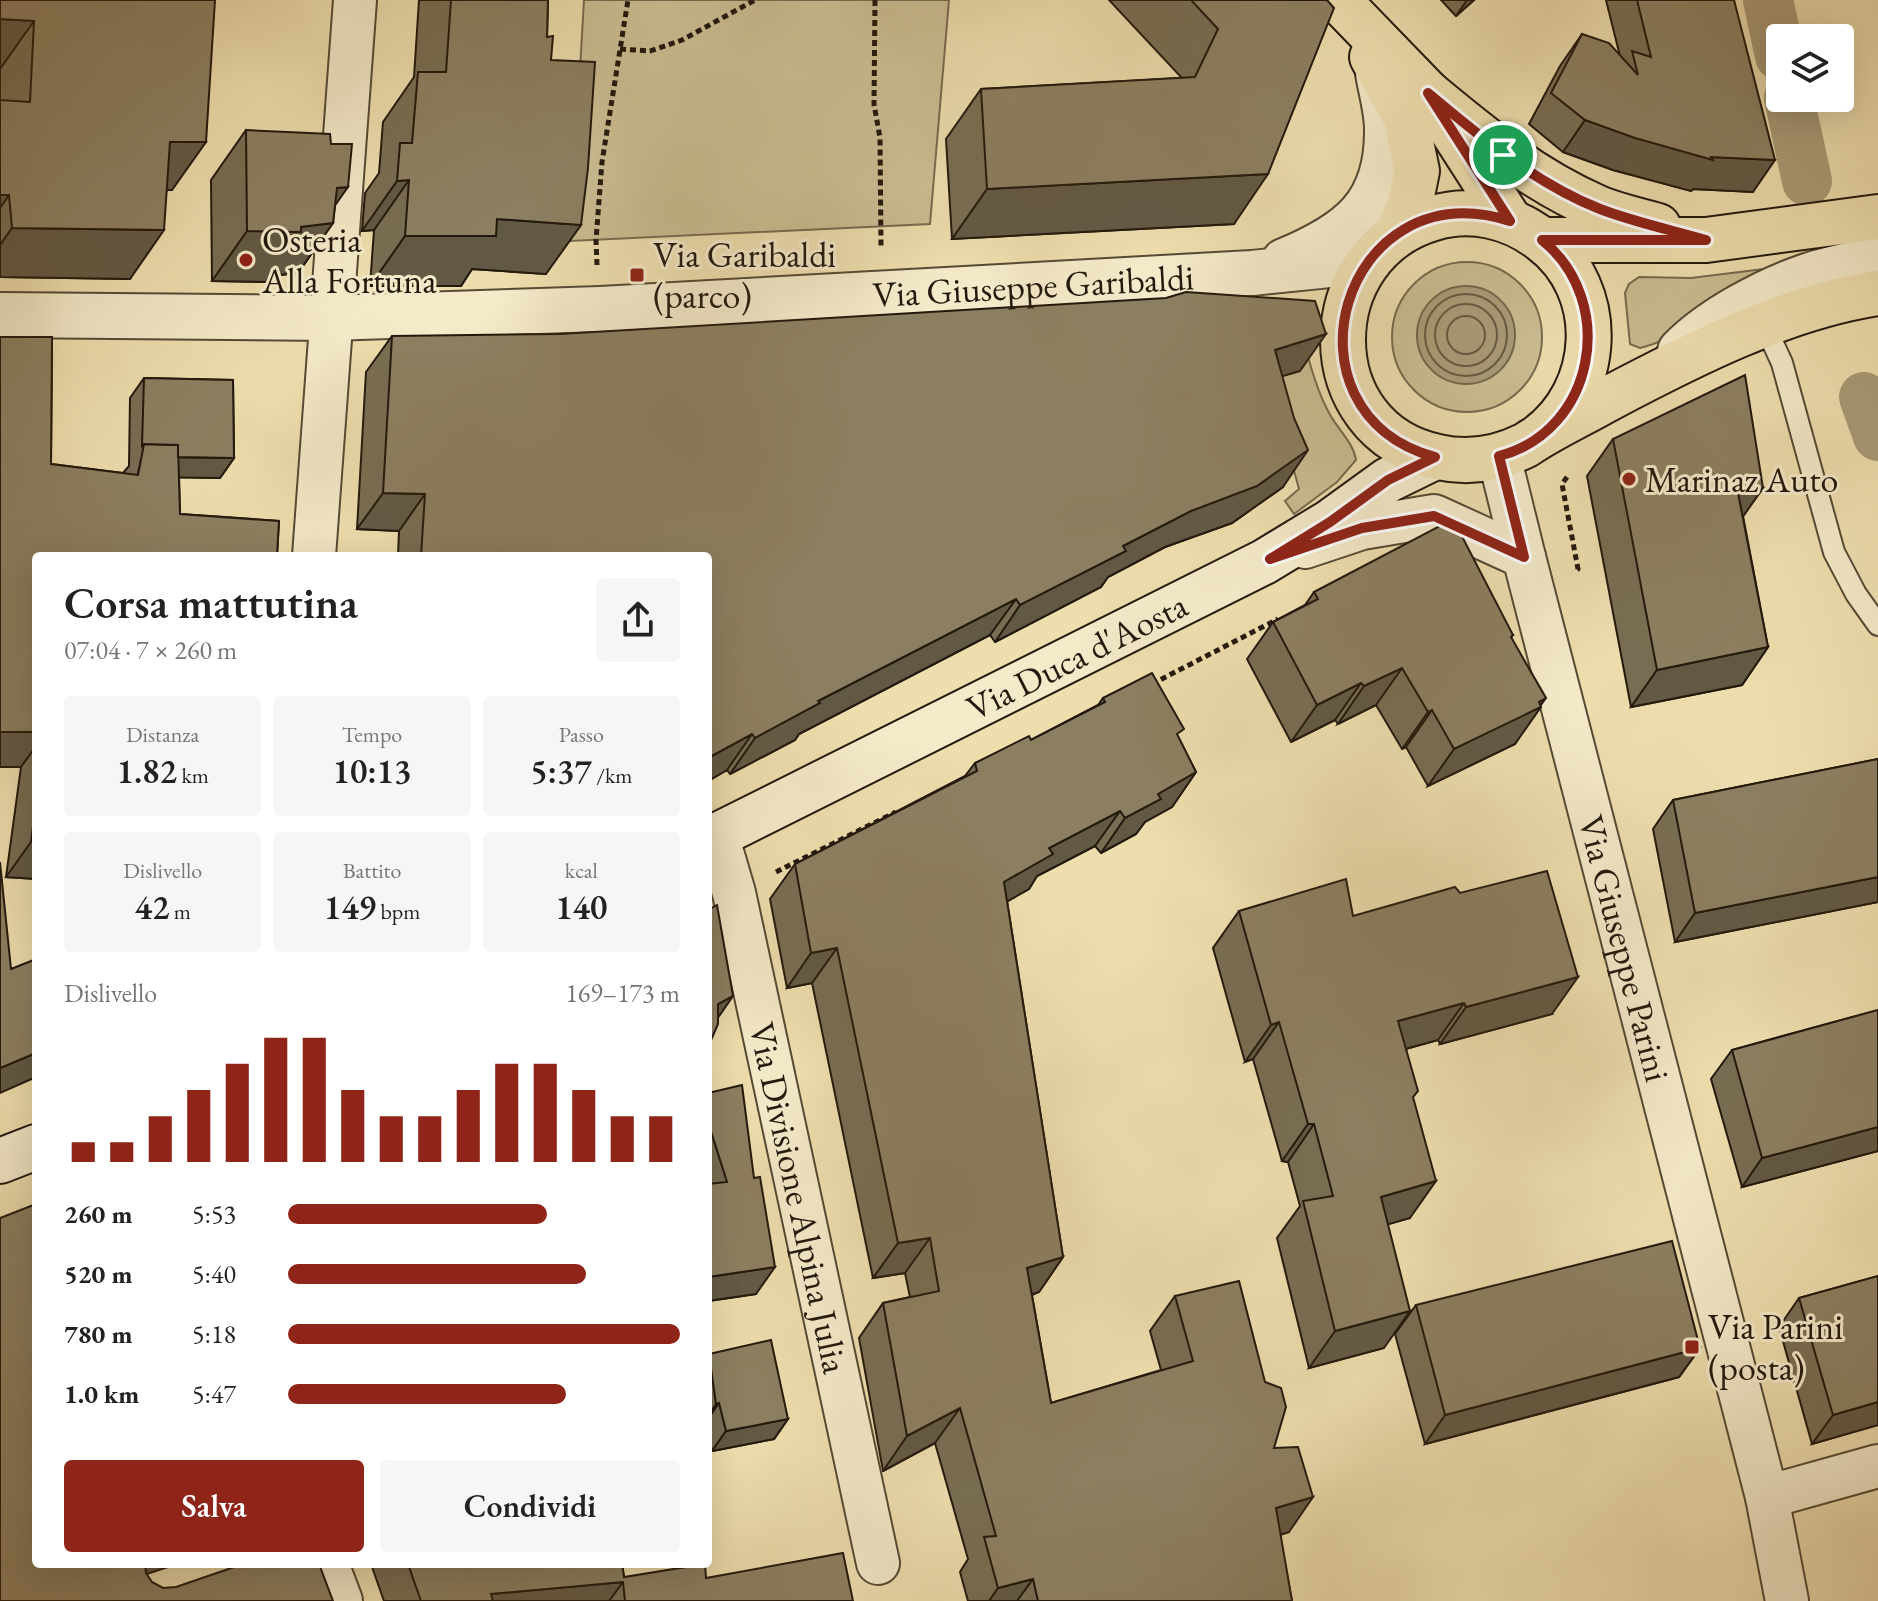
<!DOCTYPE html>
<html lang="it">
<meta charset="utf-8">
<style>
:root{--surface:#fff;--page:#f6f6f6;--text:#222;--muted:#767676;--accent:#8f2418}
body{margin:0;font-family:"EB Garamond",serif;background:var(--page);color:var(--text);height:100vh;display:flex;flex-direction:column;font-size:30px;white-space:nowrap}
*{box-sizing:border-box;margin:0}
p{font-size:26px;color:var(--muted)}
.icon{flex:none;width:44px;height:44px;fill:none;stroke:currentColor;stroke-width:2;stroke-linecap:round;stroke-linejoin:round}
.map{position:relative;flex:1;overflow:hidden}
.side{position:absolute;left:32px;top:552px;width:680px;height:1016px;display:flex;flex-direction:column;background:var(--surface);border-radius:8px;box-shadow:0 8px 32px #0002}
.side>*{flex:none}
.fabs{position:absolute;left:1766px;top:24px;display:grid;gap:16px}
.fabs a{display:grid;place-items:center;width:88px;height:88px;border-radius:8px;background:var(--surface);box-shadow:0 8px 32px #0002;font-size:40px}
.pin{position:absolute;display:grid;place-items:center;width:68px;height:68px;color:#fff;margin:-34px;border:4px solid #fff;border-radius:50%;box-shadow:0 2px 8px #0007}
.round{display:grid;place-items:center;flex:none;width:84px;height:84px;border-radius:8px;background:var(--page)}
.headline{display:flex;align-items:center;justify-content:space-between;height:136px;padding:0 32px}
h1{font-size:44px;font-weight:600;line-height:60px}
.metrics{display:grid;grid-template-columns:repeat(3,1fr);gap:12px;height:136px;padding:8px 32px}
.metrics div{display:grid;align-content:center;border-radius:8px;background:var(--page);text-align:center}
.metrics b{font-size:34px;font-weight:600}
.metrics small{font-size:22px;font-weight:400}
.metrics p{font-size:22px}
.chart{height:224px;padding:16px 32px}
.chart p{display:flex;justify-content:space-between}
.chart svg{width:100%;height:144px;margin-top:8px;stroke:var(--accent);stroke-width:6}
.cta{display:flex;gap:16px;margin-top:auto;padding:16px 32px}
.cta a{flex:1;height:92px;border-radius:8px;background:var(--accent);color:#fff;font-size:32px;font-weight:600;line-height:92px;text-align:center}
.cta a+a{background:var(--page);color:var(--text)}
ul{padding:0 32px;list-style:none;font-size:26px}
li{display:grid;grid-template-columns:128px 96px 1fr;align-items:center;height:60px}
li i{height:20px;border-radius:10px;background:var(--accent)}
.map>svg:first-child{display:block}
</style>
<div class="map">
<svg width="1878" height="1601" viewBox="0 0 1878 1601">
<rect width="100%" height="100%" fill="#eedeae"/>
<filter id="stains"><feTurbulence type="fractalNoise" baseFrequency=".0025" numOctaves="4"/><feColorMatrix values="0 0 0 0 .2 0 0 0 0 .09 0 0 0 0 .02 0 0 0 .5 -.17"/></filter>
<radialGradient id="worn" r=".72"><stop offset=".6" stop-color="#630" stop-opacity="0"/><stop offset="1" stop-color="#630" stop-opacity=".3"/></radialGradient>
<g fill="#cbbd93" stroke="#766b50" stroke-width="2">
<polygon points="584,0 949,0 930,224 570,241"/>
<circle cx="1467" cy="337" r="75"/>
<path d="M 1772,268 C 1736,295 1684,338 1640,348 L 1630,344 L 1625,293 L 1629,284 L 1639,277 L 1691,278 Z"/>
<path d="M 1306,350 C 1312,371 1318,392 1328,411 C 1336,428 1353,441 1356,460 L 1337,482 L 1294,514 L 1285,501 L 1299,489 L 1269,380 Z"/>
</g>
<circle fill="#a99b77" stroke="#73674d" stroke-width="2" cx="1466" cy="335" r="49"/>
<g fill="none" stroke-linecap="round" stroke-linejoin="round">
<g stroke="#665a42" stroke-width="2">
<circle cx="1466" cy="335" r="41"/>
<circle cx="1466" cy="335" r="31"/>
<circle cx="1466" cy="335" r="19"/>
</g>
<g stroke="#a99b77" stroke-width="50">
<polyline points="1768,0 1780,56"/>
<polyline points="1789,98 1807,181"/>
<polyline points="1864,397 1878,436"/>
</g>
<g stroke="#554a35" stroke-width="24">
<polyline id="service" points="1765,326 1782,363 1834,552 1856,594 1878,625"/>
</g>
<g stroke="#554a35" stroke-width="46">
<g id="minor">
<polyline points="1499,456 1524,557"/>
<path id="s1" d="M 1305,547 L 1362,528 L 1434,516 L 1524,557 L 1767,1497 L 1787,1601"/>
<polyline points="314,556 355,0"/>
<path id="s2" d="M 717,835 L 734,893 L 878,1563"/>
<polyline points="1767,1497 1878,1466"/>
<polyline points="327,1564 341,1601"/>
</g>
</g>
<g stroke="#554a35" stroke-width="48">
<g id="tertiary">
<path d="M 1284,261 C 1350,234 1388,205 1387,129 C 1387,111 1381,91 1378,73"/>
<path id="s3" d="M 0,315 L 330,318 L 600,309 L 1252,273 L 1369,261"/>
<path d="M 1680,351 C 1711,319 1768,289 1810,275 C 1832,268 1856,264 1878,258"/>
</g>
</g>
<g stroke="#22190d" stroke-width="48">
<g id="secondary">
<path id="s4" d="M 708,840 L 1264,562 L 1330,522 L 1388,480 L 1435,457"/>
<polyline points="0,1161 36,1147"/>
</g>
</g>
<g stroke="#22190d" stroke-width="48">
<g id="primary">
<polyline points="1338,0 1428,93 1510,221"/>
<polyline points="1372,57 1406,118 1417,171 1410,205 1397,234"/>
<path d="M 1428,93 C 1481,137 1533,180 1598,208 C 1617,216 1638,220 1658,226"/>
<polyline points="1542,240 1706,240 1878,217"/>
<path d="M 1537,438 C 1602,391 1608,290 1542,240 C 1511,216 1471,207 1434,218 C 1313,252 1311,431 1438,457 C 1469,464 1498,459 1526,445 C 1551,428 1580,415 1606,400 C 1689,356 1785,307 1878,293"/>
</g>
</g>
<g stroke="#22190d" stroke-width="5" stroke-dasharray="6 4" stroke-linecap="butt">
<polyline points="875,0 874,104 880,138 881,246"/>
<polyline points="620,49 650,51 682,40 755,0"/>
<polyline points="597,265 596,240 602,162 628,0"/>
<polyline points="1567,477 1562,484 1578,569 1576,570"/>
<polyline points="1152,684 1278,619"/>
<polyline points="776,872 896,812"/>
</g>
<use href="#service" stroke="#f4eaca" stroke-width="20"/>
<use href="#minor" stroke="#f4eaca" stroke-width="42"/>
<use href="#tertiary" stroke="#f4eaca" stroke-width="44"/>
<use href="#secondary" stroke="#f4eaca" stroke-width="44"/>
<use href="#primary" stroke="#eedeae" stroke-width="44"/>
</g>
<g fill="#786d53" stroke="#22190d" stroke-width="2">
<polygon points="0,0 215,0 172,190 167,190 130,279 0,277"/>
<polygon points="419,0 548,0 547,37 551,60 546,274 472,269 461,286 370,286 374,230 362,231 365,193 379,173 383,122 414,77"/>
<polygon points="1109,0 1327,0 1234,224 952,239 946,139 981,89 1182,78"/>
<polygon points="1441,0 1474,0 1456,16"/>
<polygon points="1606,0 1734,0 1753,192 1693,189 1691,191 1613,170 1563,152 1529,124 1560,66 1582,34 1620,56"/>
<polygon points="246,130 335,206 333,223 298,273 270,276 266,282 212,281 211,180"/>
<polygon points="392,336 1300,371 1282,376 1283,487 1232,523 1165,547 1108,577 1101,587 995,642 990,635 799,734 795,740 730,774 727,770 708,781 708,556 398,556 399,531 357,529 366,372"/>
<polygon points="0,337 52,337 51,464 123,473 129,466 130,398 144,378 233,380 234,458 220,478 179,477 180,514 279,521 277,556 36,556 36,879 6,877 21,767 0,767"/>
<polygon points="1613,439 1763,488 1743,516 1768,647 1742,685 1631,707 1587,476"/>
<polygon points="1314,592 1513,635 1511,637 1540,705 1515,744 1428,786 1406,747 1402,749 1376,705 1338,724 1335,720 1291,742 1247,659 1273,622 1305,605"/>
<polygon points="1103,698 1178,737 1196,772 1172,807 1145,822 1136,834 1101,853 1095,846 1037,876 1029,889 1007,901 1063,1257 1039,1292 1032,1295 1051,1403 1161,1370 1150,1331 1175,1296 1274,1448 1289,1532 1280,1535 1292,1601 968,1601 960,1572 968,1559 935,1443 883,1471 859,1338 883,1303 910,1297 905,1273 873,1278 812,983 787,988 770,899 795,864 965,776 975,763 1031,740 1098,705"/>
<polygon points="1878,759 1878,902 1675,942 1653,829 1673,800"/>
<polygon points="1239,911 1353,916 1552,1014 1440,1044 1438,1040 1406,1049 1413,1097 1410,1218 1388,1224 1384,1348 1309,1368 1277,1238 1300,1206 1288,1162 1282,1161 1253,1059 1245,1062 1213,948"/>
<polygon points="1878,1010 1878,1151 1742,1187 1711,1079 1732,1050"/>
<polygon points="708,1093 756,1294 708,1301"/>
<polygon points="1878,1276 1878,1425 1812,1444 1779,1327 1799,1298"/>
<polygon points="1416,1305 1700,1348 1679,1377 1425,1444 1395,1334"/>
<polygon points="709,1354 788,1419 774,1439 712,1451 708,1435 708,1355"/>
<polygon points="371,1564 622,1564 624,1577 706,1578 853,1601 384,1601"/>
</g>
<g fill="#625944" stroke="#22190d" stroke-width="2">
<polygon points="1467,0 1474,0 1456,16"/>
<polygon points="0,19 34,21 0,69"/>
<polygon points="1585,120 1711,157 1775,160 1753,192 1693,189 1691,191 1613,170 1563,152"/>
<polygon points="170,142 206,142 172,190 136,190"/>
<polygon points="1268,174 1234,224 952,239 987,189"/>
<polygon points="409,180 374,230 362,231 397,181"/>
<polygon points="348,187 322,224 333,223 298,273 270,276 266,282 212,281 247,231 337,188"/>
<polygon points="0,195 9,195 0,208"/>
<polygon points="497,219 581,225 546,274 472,269 461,286 370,286 405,236"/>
<polygon points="12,228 164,230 130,279 0,277 0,245"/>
<polygon points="1326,334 1300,371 1249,386 1275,350"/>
<polygon points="1308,450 1283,487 1232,523 1165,547 1108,577 1101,587 995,642 1020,605 1123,546"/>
<polygon points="142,457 234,458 220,478 137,477"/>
<polygon points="1763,488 1737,525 1738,493"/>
<polygon points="383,493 425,494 399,531 357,529"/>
<polygon points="1016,599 990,635 799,734 795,740 730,774 755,738 818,701"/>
<polygon points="1768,647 1742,685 1631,707 1657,670"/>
<polygon points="1402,668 1376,705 1338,724 1364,686"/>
<polygon points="1361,683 1335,720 1291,742 1317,705"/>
<polygon points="1546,698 1538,709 1541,707 1515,744 1428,786 1454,749"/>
<polygon points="1432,710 1406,747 1402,749 1428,712"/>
<polygon points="0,732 36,732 36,746 21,767 0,767"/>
<polygon points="752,734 727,770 708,781 708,758"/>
<polygon points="1196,772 1172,807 1145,822 1136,834 1101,853 1125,818 1158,794"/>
<polygon points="1120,811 1095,846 1037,876 1029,889 980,917 1004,882 1049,848"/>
<polygon points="31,842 36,842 36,879 6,877"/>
<polygon points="1878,877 1878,902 1675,942 1695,913"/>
<polygon points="837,948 812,983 787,988 811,953"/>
<polygon points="1578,977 1552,1014 1440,1044 1466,1007"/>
<polygon points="733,996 713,1025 718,1004"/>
<polygon points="1464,1003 1438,1040 1372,1058 1398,1021"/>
<polygon points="1279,1022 1253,1059 1245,1062 1271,1025"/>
<polygon points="36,1053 36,1077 0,1093 0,1068"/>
<polygon points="1308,1124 1314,1124 1288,1162 1282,1161"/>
<polygon points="1878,1127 1878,1151 1742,1187 1762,1158"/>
<polygon points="1436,1181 1410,1218 1355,1234 1381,1197"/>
<polygon points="930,1238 905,1273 873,1278 898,1243"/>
<polygon points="1063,1257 1039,1292 1003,1303 1027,1268"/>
<polygon points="775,1267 756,1294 708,1301 708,1277"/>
<polygon points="1410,1311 1384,1348 1309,1368 1335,1331"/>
<polygon points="1700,1348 1679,1377 1425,1444 1445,1415"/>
<polygon points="1878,1402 1878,1425 1812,1444 1833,1415"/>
<polygon points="719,1403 708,1419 708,1416 716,1404"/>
<polygon points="960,1408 935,1443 883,1471 907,1436"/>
<polygon points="788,1419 774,1439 712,1451 726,1431"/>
<polygon points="1313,1497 1289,1532 1251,1543 1276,1508"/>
<polygon points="140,1564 177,1564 135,1578"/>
<polygon points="1033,1579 1017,1601 989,1601 998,1588"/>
<polygon points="623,1582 609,1601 486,1601 491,1594"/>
</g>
<g fill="#8c7f61" stroke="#22190d" stroke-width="2">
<polygon points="0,0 215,0 206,142 170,142 164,230 12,228 9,195 0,195 0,100 30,102 34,21 0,19"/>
<polygon points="451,0 548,0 547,37 553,36 551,60 595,62 588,168 581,225 497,219 496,236 405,236 409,180 397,181 400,143 412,143 418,72 446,72"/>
<polygon points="1191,0 1327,0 1334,8 1268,174 987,189 981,89 1195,77 1218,29"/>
<polygon points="1637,0 1734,0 1775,160 1711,157 1713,160 1635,138 1585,120 1551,93 1582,34 1609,43 1638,75 1632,51 1651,57"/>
<polygon points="246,130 330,134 331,144 352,144 348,187 337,188 333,223 301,227 301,232 247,231"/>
<polygon points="1186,292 1315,301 1326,334 1275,350 1294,418 1308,450 1257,486 1191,511 1123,546 1126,551 1020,605 1016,599 818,701 820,703 755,738 752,734 708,758 708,556 421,556 425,494 383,493 392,336 560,334 1166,298"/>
<polygon points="0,337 52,337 51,464 138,475 144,444 178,445 180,514 279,521 277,556 36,556 36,732 0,732"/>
<polygon points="1745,375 1763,488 1738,493 1768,647 1657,670 1613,439"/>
<polygon points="144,378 233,380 234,458 178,457 178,445 144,444 142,446"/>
<polygon points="1453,519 1513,635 1511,637 1546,698 1539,702 1541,707 1454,749 1432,710 1428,712 1402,668 1364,686 1361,683 1317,705 1273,622 1318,599 1314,592"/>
<polygon points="1152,673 1184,729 1177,734 1196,772 1158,794 1161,799 1125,818 1120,811 1049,848 1053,854 1004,882 1063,1257 1027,1268 1051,1403 1193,1361 1175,1296 1239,1281 1265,1382 1281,1388 1286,1407 1274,1448 1298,1447 1313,1497 1276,1508 1292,1601 1038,1601 1033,1579 998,1588 984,1537 996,1536 960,1408 907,1436 883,1303 939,1291 930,1238 898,1243 837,948 811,953 795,864 977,771 975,763 1029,736 1031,740 1105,702 1103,698"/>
<polygon points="1878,759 1878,877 1695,913 1673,800"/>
<polygon points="36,802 36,842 31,842"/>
<polygon points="0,862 11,969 36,959 36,1053 0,1068"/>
<polygon points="1547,871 1578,977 1466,1007 1464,1003 1398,1021 1418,1091 1413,1097 1436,1181 1381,1197 1410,1311 1335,1331 1303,1201 1333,1196 1314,1124 1308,1124 1279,1022 1271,1025 1239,911 1346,879 1353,916 1455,887 1460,893"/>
<polygon points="717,905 733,996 718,1004 718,1024 708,1047 708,910"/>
<polygon points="1878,1010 1878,1127 1762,1158 1732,1050"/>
<polygon points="742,1085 754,1178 760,1177 775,1267 708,1277 708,1184 727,1182 708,1122 708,1093"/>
<polygon points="36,1204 36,1564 145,1564 146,1573 152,1582 163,1588 176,1587 243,1564 319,1564 333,1601 0,1601 0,1218"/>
<polygon points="1672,1241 1700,1348 1445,1415 1416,1305"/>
<polygon points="1878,1276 1878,1402 1833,1415 1799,1298"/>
<polygon points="771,1340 788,1419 726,1431 719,1403 716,1404 709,1354"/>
<polygon points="843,1553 853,1601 625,1601 623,1582 491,1594 493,1601 421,1601 408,1564 622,1564 624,1577 705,1564 706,1578"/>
</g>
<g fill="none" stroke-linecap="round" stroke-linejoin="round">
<g stroke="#fff" stroke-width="16">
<path id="route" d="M 1428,93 C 1481,137 1534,183 1600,209 C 1634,222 1671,230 1706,240 L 1542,240 C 1618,301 1596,431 1499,456 L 1524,557 L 1434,516 L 1362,528 L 1270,559 L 1330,522 L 1388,480 L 1435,457 C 1273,413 1341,168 1510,221 Z"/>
</g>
<use href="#route" stroke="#8f2418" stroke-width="10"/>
</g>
<g fill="#8f2418" stroke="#f4eaca" stroke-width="3">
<circle cx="246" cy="260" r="8"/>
<rect x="629" y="267" width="16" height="16" rx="4"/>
<circle cx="1629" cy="479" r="8"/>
<rect x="1684" y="1339" width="16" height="16" rx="4"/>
</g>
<g text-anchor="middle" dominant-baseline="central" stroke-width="6" stroke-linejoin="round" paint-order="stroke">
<g font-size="36" fill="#22190d" stroke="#f4eaca" text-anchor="start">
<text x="262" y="239">Osteria<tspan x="262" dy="41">Alla Fortuna</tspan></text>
<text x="653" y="254">Via Garibaldi<tspan x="653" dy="41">(parco)</tspan></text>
<text x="1645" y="479">Marinaz Auto</text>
<text x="1708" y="1326">Via Parini<tspan x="1708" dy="41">(posta)</tspan></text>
</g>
<g font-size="36" fill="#22190d" stroke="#f4eaca">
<text stroke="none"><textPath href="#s3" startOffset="1034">Via Giuseppe Garibaldi</textPath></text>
<text stroke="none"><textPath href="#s4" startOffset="412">Via Duca d'Aosta</textPath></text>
<text stroke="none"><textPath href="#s1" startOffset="636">Via Giuseppe Parini</textPath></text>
<text stroke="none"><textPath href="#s2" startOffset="372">Via Divisione Alpina Julia</textPath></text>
</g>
</g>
<rect width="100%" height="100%" filter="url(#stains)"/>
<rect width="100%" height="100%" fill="url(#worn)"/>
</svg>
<div class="fabs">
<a><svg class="icon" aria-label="layers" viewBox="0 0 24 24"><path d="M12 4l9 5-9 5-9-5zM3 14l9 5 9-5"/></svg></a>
</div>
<div class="pin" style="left:1503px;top:155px;background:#1e9e55"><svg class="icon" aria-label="arrive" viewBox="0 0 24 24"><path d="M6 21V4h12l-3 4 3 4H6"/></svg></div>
<section class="side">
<div class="headline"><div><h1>Corsa mattutina</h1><p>07:04 · 7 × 260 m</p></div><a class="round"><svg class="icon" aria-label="share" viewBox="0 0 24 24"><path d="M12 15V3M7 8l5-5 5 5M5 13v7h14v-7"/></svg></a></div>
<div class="metrics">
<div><p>Distanza</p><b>1.82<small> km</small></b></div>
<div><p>Tempo</p><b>10:13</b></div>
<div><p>Passo</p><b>5:37<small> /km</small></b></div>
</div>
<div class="metrics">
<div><p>Dislivello</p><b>42<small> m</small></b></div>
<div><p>Battito</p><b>149<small> bpm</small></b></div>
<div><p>kcal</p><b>140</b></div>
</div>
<div class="chart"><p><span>Dislivello</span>169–173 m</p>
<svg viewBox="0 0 160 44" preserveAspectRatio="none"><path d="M5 44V38M15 44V38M25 44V30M35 44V22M45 44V14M55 44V6M65 44V6M75 44V22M85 44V30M95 44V30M105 44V22M115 44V14M125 44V14M135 44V22M145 44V30M155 44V30"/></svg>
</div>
<ul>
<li><b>260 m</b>5:53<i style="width:66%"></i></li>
<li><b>520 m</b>5:40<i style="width:76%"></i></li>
<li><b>780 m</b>5:18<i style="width:100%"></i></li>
<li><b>1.0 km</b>5:47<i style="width:71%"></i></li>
</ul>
<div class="cta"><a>Salva</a><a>Condividi</a></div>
</section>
</div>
